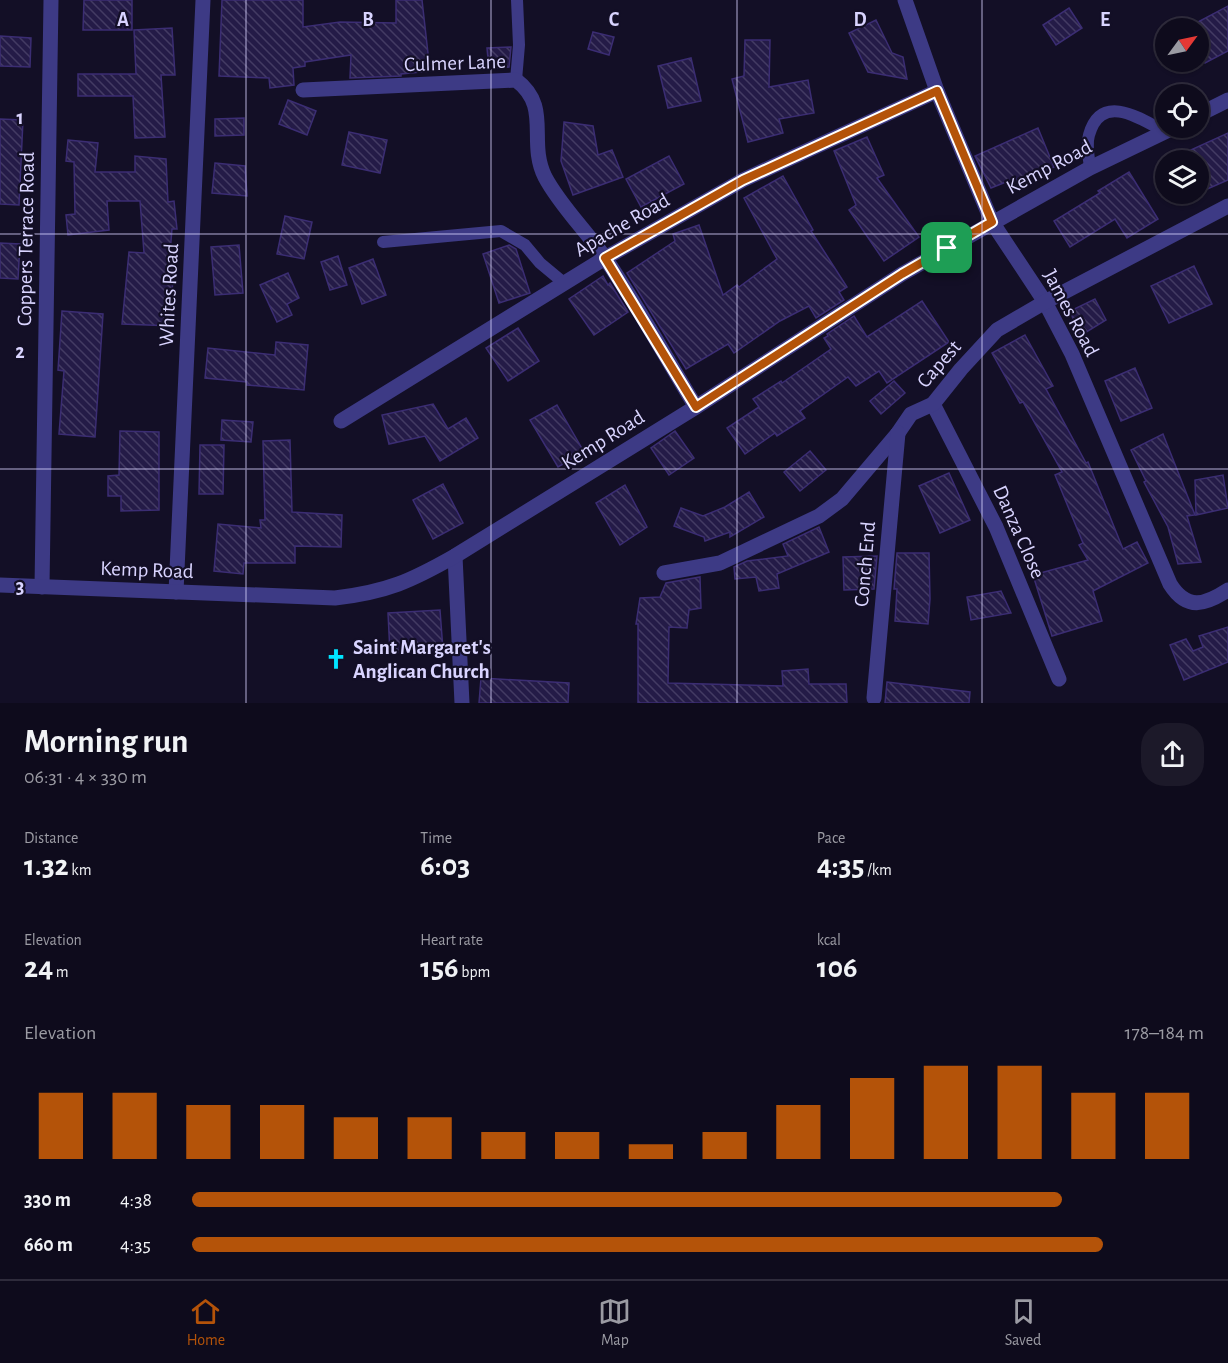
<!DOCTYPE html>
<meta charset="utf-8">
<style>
:root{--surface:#0e0b1c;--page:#1c1929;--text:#f1f3f6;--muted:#9b9ba3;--line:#2e2b3b;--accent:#b45309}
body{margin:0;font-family:"Alegreya Sans",sans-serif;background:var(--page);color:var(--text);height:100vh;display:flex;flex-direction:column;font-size:22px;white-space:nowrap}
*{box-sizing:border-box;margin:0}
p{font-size:20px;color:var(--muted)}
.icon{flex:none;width:33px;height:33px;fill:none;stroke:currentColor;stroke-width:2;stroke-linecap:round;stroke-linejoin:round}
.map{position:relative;height:703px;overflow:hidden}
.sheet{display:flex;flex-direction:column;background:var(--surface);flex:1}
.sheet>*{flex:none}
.needle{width:39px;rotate:57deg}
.fabs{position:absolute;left:1155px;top:18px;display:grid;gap:12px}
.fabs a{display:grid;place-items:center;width:54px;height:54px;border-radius:50%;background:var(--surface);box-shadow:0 2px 4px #0004,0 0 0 2px var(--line);font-size:30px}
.pin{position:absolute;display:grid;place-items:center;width:51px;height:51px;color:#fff;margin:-26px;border-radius:12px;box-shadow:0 3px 9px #0006}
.round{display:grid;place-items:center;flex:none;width:63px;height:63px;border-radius:24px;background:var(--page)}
.summary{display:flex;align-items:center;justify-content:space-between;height:102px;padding:0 24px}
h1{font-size:33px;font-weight:700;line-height:45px}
.figures{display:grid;grid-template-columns:repeat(3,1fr);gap:9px;height:102px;padding:6px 24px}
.figures div{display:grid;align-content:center}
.figures b{font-size:30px;font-weight:700}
.figures small{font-size:16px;font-weight:400}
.figures p{font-size:16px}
.chart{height:168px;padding:12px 24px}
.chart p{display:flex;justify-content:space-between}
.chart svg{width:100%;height:108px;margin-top:6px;stroke:var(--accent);stroke-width:6}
ul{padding:0 24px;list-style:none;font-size:20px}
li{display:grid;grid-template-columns:96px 72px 1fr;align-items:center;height:45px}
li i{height:15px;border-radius:8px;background:var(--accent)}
.tabs{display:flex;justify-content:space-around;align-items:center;height:84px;border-top:2px solid var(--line);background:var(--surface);font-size:16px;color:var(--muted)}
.tabs a{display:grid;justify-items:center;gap:3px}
.tabs .active{color:var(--accent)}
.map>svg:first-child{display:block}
</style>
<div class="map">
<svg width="1228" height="703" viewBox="0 0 1228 703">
<defs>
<pattern id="building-back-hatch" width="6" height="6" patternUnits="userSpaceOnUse" patternTransform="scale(1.5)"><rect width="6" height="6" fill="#241b47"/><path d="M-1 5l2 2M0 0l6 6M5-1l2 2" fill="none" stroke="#433b63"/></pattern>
</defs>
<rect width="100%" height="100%" fill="#130f26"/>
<g fill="url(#building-back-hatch)" stroke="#3b2d73" stroke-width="1.5">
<polygon points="84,0 132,0 132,30 83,30"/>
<polygon points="222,0 303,0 303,27 340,22 396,23 396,0 422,0 430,71 401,74 401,76 350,78 351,55 305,62 305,66 293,68 294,85 270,88 269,78 219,76"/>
<polygon points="1228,6 1228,51 1205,63 1198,52 1198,22"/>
<polygon points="1069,8 1082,28 1056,45 1043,25"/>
<polygon points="876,20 892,53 903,57 907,79 868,72 849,33"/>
<polygon points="172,28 175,75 161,75 165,137 135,138 133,96 78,96 78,74 136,74 134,30"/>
<polygon points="593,32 614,37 609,55 588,49"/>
<polygon points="0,36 31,38 30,67 0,66"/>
<polygon points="745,40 770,40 769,87 808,80 814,113 779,119 783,133 748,142 732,79 744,76"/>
<polygon points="511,47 509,67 489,69 487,48"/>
<polygon points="691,58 701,101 668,108 658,66"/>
<polygon points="288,100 316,111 307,135 279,124"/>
<polygon points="244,118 244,135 215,136 215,119"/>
<polygon points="0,119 23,120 19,205 0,204"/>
<polygon points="564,122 593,126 598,155 612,150 623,177 573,195 561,161"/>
<polygon points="1038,128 1054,167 1018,183 1016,178 991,188 975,156"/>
<polygon points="349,132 387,140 380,173 342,165"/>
<polygon points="1228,133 1228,180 1198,193 1198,160 1169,160"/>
<polygon points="867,137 884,175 877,178 919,237 884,261 849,210 856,205 834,151"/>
<polygon points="68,140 98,143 95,172 135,172 135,156 166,159 168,202 174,201 177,229 172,229 169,265 174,265 172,292 175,292 173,326 122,324 129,252 144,253 140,201 107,201 109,230 68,235 66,215 75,214 74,162 66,161"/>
<polygon points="669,156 684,184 641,207 626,179"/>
<polygon points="215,163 245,166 247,196 212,193"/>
<polygon points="1129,172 1158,219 1127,238 1115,219 1070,247 1054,221 1100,193 1098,191"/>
<polygon points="783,176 813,230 811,231 847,287 839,292 844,300 816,318 809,306 780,321 734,353 728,344 686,369 627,273 675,241 673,234 699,225 723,295 737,285 739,287 777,259 744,198"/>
<polygon points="285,216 312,222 304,259 277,254"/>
<polygon points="0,243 20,244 18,279 0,278"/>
<polygon points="239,245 243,293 215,295 211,247"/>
<polygon points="509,245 516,249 530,293 499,303 483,254"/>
<polygon points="338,256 347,285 330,290 321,262"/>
<polygon points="373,259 386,295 362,304 349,268"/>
<polygon points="1194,266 1212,304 1169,323 1151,286"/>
<polygon points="288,273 299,298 287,304 292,315 277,322 260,285"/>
<polygon points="603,276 608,285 610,283 628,312 594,335 569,299"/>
<polygon points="1095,299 1106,320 1080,336 1070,311"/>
<polygon points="922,301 949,342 887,383 879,371 856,386 848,377 800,411 805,418 777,436 775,433 745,454 727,428 759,407 753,399 781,381 782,383 831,349 824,338 828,336 827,334 854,316 867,337"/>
<polygon points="62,311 103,314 95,437 59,434 64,371 58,370"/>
<polygon points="518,328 539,361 508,381 486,348"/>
<polygon points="1025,335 1053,386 1046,389 1086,463 1088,462 1123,549 1137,542 1148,563 1093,591 1102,621 1052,636 1033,575 1088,560 1079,545 1083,543 1055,475 1062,472 1023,402 1020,403 992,353"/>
<polygon points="276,342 308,345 304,390 247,385 247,382 205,378 208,348 275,355"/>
<polygon points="1135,368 1152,408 1121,421 1105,381"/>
<polygon points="894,381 905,393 881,414 870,401"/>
<polygon points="433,404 448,429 466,418 478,438 440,461 425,436 389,444 382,415"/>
<polygon points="557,405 584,452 558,467 530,420"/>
<polygon points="222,420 253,422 251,442 221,440"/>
<polygon points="120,431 159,432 159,510 121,511 121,496 108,496 108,476 119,475"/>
<polygon points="675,431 694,458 669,475 651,448"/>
<polygon points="1163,434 1195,515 1187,516 1201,562 1178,564 1168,527 1144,482 1146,481 1131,450"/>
<polygon points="290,440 292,512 342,515 341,547 295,546 295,563 244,563 243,574 214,571 218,524 261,528 260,520 265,520 263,441"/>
<polygon points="200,445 224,445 223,494 199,494"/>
<polygon points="810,451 826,470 800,491 784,472"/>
<polygon points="949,473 970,520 940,533 919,486"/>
<polygon points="1223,475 1228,508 1196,515 1195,480"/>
<polygon points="443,484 463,523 433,539 413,500"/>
<polygon points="625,485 647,527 620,545 596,503"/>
<polygon points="749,492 764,517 730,537 730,532 705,541 704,537 674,526 681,508 703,516 725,507"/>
<polygon points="819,527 829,552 777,574 779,588 759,591 756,577 735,579 734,567 747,561 788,556 783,544"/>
<polygon points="897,553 929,553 930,599 928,624 895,621 897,589 894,589"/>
<polygon points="877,556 874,589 844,590 843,557"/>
<polygon points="700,577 701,608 689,610 687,628 669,627 668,683 783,686 782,671 808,669 809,684 846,684 847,703 638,703 638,624 636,624 640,598 660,597 666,583"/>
<polygon points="1001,591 1011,613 971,620 967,597"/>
<polygon points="440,610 443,650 390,653 388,613"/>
<polygon points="1228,627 1228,662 1184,680 1170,645 1186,639 1193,651 1203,647 1199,636"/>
<polygon points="481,678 569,683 568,703 479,703"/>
<polygon points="887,682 970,692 969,703 885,703"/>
</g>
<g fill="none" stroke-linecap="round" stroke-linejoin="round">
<g stroke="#3d3a85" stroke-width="12">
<polyline points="516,80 519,45 517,0"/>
<path d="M 1090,168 C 1089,158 1086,145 1089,135 C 1101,92 1140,118 1165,132"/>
<polyline points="383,242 501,231 525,245 540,263 564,283"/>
</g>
<g stroke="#3d3a85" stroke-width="15">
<path d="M 905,0 L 937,91 L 992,222 L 1045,302 L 1072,354 L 1170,584 C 1187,611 1205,605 1228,590"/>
<path d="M 303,90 L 516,80 C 552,107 527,141 545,177 C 561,207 586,230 605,258 C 638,306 666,358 696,407"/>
<polyline points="933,404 996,527 1059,679"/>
<polyline points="341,421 605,258 743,180 937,91"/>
<polyline points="455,556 462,703"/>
<polyline points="664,573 720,563 819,516 842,499 898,433 911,414 933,404 961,369 997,330 1045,302 1228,206"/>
<polyline points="42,587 51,0"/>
<polyline points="176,592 203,0"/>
<polyline points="874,698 898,433"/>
</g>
<g stroke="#3d3a85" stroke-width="15">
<polyline points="1198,115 1228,100"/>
<path d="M 0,585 L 335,598 C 387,592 411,581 455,556 L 696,407 L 902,274 L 1090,168 L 1173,128"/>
</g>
</g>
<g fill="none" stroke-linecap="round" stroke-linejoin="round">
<g stroke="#fff" stroke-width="12">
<polygon id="route" points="937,91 992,222 902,274 696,407 605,258 743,180"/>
</g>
<use href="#route" stroke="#b45309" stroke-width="8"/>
</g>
<path fill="none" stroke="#d9d4ff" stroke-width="1.5" stroke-opacity="0.55" d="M 246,0 L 246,703M 491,0 L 491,703M 737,0 L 737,703M 982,0 L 982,703M 0,234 L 1228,234M 0,469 L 1228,469"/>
<defs>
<g id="church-bare" transform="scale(1.62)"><path d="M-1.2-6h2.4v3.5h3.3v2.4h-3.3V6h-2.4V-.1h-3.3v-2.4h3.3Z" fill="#00e5ff" stroke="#130f26" stroke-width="2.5" paint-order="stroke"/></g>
</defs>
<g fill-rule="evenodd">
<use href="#church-bare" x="336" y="659"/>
</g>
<g text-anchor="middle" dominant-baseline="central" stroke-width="4.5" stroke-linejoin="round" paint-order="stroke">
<g font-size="21" fill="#d9d4ff" stroke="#130f26">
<text transform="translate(455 63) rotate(-2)">Culmer Lane</text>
<text transform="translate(1049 167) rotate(-28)">Kemp Road</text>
<text transform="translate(622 225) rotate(-30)">Apache Road</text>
<text transform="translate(26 239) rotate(-89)">Coppers Terrace Road</text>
<text transform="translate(169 295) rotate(-87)">Whites Road</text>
<text transform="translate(1071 313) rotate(62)">James Road</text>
<text transform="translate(939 364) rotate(-49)">Capest</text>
<text transform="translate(603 440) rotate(-32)">Kemp Road</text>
<text transform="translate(1019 532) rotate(66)">Danza Close</text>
<text transform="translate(865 564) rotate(-85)">Conch End</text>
<text transform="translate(147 570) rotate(2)">Kemp Road</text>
</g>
<g font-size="21" font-weight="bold" fill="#d9d4ff" stroke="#130f26" text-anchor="start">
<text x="353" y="647">Saint Margaret's<tspan x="353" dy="24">Anglican Church</tspan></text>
</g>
</g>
<g font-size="20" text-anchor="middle" font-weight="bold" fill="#d9d4ff" stroke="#130f26" stroke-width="4.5" stroke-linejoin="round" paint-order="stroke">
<text x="123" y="26">A</text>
<text x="368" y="26">B</text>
<text x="614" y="26">C</text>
<text x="860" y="26">D</text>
<text x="1105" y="26">E</text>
<text x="20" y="124">1</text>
<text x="20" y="358">2</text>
<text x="20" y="593">3</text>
</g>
</svg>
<div class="fabs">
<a><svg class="needle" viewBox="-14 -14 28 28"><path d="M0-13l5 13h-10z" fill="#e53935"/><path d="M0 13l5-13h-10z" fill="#9b9ba3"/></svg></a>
<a><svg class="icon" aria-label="locate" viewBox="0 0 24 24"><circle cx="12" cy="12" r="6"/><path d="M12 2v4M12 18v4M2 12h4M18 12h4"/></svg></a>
<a><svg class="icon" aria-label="layers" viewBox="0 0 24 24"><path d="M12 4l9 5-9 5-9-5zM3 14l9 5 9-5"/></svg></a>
</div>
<div class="pin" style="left:947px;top:248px;background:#1e9e55"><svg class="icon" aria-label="arrive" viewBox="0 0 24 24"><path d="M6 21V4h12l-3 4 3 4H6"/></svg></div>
</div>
<section class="sheet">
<div class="summary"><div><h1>Morning run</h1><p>06:31 · 4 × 330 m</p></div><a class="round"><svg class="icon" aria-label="share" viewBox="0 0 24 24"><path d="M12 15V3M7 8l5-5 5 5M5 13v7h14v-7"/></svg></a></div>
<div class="figures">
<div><p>Distance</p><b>1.32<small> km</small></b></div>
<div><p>Time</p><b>6:03</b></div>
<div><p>Pace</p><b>4:35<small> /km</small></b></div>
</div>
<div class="figures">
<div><p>Elevation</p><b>24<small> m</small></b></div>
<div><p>Heart rate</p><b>156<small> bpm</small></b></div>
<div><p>kcal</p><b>106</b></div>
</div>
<div class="chart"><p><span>Elevation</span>178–184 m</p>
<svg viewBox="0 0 160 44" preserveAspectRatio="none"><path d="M5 44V17M15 44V17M25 44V22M35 44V22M45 44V27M55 44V27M65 44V33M75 44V33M85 44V38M95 44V33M105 44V22M115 44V11M125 44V6M135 44V6M145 44V17M155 44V17"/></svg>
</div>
<ul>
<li><b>330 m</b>4:38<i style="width:86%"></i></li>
<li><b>660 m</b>4:35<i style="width:90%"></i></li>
</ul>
</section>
<nav class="tabs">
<a class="active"><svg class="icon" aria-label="home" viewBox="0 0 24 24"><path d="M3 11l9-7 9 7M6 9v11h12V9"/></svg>Home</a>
<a><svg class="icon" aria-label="map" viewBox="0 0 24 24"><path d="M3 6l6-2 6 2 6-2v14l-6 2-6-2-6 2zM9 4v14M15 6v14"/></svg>Map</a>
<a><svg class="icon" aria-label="saved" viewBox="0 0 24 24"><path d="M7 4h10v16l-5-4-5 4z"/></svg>Saved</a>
</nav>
